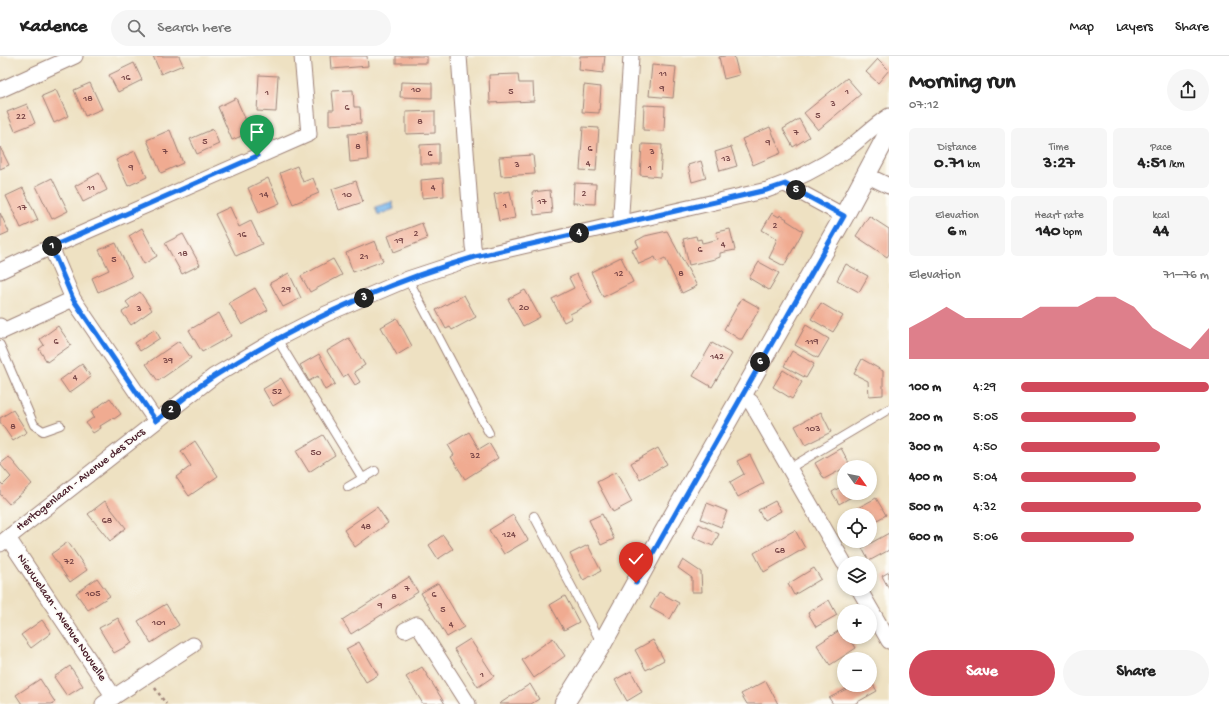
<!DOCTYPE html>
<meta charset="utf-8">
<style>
:root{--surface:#fff;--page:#f6f6f6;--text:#222;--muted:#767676;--line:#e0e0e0;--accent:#d1495b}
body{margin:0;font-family:"Gochi Hand",sans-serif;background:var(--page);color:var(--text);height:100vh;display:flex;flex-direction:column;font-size:15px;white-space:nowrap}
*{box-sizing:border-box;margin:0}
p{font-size:13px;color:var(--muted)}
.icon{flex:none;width:22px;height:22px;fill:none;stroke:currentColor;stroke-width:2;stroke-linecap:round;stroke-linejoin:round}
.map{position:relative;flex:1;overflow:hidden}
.sheet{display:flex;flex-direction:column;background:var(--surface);width:340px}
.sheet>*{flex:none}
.needle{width:26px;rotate:123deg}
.fabs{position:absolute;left:837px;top:404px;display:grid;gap:8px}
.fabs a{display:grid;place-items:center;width:40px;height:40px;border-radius:50%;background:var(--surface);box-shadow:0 2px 6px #0003;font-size:20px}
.pin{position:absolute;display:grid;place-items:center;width:34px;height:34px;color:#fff;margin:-41px -17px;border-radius:50% 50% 50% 0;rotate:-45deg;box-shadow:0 0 4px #0007}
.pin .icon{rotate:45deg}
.km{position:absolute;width:20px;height:20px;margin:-10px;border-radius:50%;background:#222;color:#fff;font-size:11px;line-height:20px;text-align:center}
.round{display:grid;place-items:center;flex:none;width:42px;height:42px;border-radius:21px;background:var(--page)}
.overview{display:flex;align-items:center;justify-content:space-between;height:68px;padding:0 20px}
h1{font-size:22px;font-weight:700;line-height:30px}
.metrics{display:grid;grid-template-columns:repeat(3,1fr);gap:6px;height:68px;padding:4px 20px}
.metrics div{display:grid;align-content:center;border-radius:6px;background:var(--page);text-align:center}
.metrics b{font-size:17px;font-weight:700}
.metrics small{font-size:11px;font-weight:400}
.metrics p{font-size:11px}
.chart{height:112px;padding:8px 20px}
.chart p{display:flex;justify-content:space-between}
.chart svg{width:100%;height:72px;margin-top:4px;fill:var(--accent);opacity:.7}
.button{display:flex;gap:8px;margin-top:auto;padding:8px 20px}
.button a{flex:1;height:46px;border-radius:24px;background:var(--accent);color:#fff;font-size:16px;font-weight:700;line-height:46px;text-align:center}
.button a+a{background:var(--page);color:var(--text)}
ul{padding:0 20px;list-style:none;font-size:13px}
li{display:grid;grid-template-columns:64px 48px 1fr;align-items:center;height:30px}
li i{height:10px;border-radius:5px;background:var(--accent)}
header{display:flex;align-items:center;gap:24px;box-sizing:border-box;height:56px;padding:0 20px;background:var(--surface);border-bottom:1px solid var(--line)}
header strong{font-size:19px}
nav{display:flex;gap:22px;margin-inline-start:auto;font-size:14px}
.search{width:280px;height:36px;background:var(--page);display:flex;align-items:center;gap:10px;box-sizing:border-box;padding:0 14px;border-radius:22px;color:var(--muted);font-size:15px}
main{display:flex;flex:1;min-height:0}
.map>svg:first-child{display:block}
</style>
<header>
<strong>Kadence</strong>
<div class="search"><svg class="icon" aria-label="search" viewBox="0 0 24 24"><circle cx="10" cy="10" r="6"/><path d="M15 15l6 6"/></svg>Search here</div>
<nav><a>Map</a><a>Layers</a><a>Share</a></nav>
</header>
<main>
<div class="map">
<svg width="889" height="648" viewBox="0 0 889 648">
<rect width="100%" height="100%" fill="#fdfcf7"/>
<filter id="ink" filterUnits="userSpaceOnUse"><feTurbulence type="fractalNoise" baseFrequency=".025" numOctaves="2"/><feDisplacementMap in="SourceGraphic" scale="8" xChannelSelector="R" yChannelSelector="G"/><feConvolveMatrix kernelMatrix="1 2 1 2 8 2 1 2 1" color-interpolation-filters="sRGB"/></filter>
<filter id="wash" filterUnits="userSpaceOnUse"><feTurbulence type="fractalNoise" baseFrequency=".012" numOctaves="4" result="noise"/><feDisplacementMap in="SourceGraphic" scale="16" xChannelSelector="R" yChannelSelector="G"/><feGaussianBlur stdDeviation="0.9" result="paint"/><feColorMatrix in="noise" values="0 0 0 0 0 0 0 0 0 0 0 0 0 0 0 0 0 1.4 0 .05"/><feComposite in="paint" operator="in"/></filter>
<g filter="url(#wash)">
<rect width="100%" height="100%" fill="#eee1c2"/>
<polygon fill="#75b3e8" stroke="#60698a" points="392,146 394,153 378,159 375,151"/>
<g id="blocks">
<g fill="#f0ab91">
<polygon points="153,0 179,0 183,9 161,18"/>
<polygon points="331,0 367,0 368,10 332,13"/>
<rect x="396" y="0" width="31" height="7"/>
<polygon points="580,0 605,0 603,17 579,14"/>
<polygon points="724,0 734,0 739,19 724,23 719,1"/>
<polygon points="878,3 889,14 878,27 866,16"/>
<polygon points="134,7 142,24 118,36 109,19"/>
<polygon points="652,9 676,11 673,42 649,40"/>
<polygon points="518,18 519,27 533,27 534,45 490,47 489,19"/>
<polygon points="259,19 278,20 276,56 257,55"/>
<polygon points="847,22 861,38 818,74 804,57"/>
<polygon points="401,26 432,27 432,42 400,41"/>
<polygon points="90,27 102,53 85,60 74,34"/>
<polygon points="584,29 601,31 599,57 582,56"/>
<polygon points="56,34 68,60 54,67 42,40"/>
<polygon points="353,34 354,51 360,51 361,67 329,69 329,54 334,54 332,35"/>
<polygon points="236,42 251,76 232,84 218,51"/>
<polygon points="27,48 35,67 15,75 7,56"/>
<polygon points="644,49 665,50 664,75 643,74"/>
<polygon points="435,55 435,77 406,78 406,56"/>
<polygon points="799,63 809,81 793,91 783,73"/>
<polygon points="583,71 599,72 596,115 580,114"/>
<polygon points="770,71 781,97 753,109 742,83"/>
<polygon points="213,73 219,88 197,98 190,83"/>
<polygon points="170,74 183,107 161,117 147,84"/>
<polygon points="366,77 368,104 350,106 348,78"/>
<polygon points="439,88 439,108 420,108 420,89"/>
<polygon points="642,88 662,89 660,121 640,119"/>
<polygon points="0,91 9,109 0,113"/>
<polygon points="731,91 737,110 720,115 715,96"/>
<polygon points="135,95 147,121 128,130 116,104"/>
<polygon points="533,99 535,118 501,120 499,101"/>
<polygon points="701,105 706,122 692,126 688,109"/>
<polygon points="297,110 303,126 313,122 319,137 293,148 280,117"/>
<polygon points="99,117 107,134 83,146 75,130"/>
<polygon points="52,122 68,155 52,163 36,130"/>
<polygon points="268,122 280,147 259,156 248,132"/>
<polygon points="443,122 444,140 422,142 421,124"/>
<polygon points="356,125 363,146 339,154 332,133"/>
<polygon points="574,127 596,128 595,148 573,147"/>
<polygon points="23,132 38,164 21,172 6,140"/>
<polygon points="550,134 552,157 534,159 532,136"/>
<polygon points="510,135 515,162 499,165 494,138"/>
<polygon points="230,151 239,171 251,165 262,188 236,200 215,158"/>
<polygon points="0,157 9,176 0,180"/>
<polygon points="772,157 779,161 780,159 787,163 786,164 803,175 784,210 769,202 774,192 773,192 777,183 762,174"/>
<polygon points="869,160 889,173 889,198 887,201 856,180"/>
<polygon points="422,167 427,183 394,196 388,180"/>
<polygon points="142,172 157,200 144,208 129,180"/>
<polygon points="730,173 735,194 720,197 720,201 715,203 689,209 683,183 696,180 697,184 701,183 702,187 711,185 718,183 716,176"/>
<polygon points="667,175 697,230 682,237 665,202 657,206 655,201 639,208 632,194 639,191 636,185 645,180"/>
<polygon points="183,178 200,209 182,218 165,187"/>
<polygon points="375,185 383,205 353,216 346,197"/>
<polygon points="116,187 132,221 98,236 92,222 109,214 99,194"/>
<polygon points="621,201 633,226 603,241 591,216"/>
<polygon points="333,203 342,219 310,236 301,220"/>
<polygon points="759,206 779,217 769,234 749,222"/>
<polygon points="846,208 868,220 859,236 837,224"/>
<polygon points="289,217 301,242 283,251 270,227"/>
<polygon points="577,218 592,247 570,258 572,262 564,266 552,243 574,232 569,222"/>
<polygon points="255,232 268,254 242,269 229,247"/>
<polygon points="525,234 540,261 523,270 508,243"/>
<polygon points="140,236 152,254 131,269 122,256 130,251 126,246"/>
<polygon points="464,239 476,261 452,274 450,271 446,273 436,254"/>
<polygon points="742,242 760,252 742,283 739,283 724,273"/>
<polygon points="821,247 843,260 833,276 811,263"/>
<polygon points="219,257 231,280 202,296 189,274"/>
<polygon points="397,262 412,290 397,299 381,271"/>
<polygon points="806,269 829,283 818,302 795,289"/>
<polygon points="58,270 71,289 47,306 39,293 44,289 40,283"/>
<polygon points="155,273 160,282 140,295 135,287"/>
<polygon points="349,282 365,309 354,316 360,326 355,329 348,318 343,321 327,295"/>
<polygon points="179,285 191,302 158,325 146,308"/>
<polygon points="712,287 732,298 712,331 693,320"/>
<polygon points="792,295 814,308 806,322 784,310"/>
<polygon points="319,298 335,328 325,334 318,320 309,325 300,309"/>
<polygon points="862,303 883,315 883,339 869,340 868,325 854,318"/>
<polygon points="82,308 91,321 69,337 60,324"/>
<polygon points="783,314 802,326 792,343 773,331"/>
<polygon points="281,322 291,339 273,350 263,333"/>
<polygon points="110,342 121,358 114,363 113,362 100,370 101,372 93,377 86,367 94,361 91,356"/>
<polygon points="13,354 27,376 13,385 0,366 0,362"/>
<polygon points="821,356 831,376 805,389 795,370"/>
<polygon points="469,376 479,393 489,387 498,402 465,423 451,401 454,399 448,389"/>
<polygon points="323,379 335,399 309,416 296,395"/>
<polygon points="195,385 218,420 189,440 176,421 191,410 181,395"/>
<polygon points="658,392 667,408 640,423 631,407"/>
<polygon points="841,392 850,409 824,423 815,407"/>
<polygon points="750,399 764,427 738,441 730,426 744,418 737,405"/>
<polygon points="9,401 32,428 9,448 0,438 0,426 3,429 11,421 0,408"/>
<polygon points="616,416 632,446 613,456 597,426"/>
<polygon points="844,429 844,437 858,437 839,448 832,436"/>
<polygon points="876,442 886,459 870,468 870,459 845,459"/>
<polygon points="105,445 126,472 110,485 88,458"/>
<polygon points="775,445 781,455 764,464 758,454"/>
<polygon points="707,447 727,455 721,471 701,463"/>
<polygon points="377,451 388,467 355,491 344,474"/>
<polygon points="602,458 614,483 601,489 589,464"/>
<polygon points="513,459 528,484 504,498 489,474"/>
<polygon points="699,468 719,478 713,490 693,481"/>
<polygon points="795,474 805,492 764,516 754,497"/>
<polygon points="889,477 889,494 869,505 862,492"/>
<polygon points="443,479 453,493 438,503 429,489"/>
<polygon points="68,486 87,514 70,526 51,498"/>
<polygon points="588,489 601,515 583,524 570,498"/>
<polygon points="683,504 701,516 702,536 692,536 692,522 678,512"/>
<polygon points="814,512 821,523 794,539 788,528"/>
<polygon points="889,516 889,533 882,520"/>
<polygon points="409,521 418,536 351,578 342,564"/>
<polygon points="97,522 110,540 88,554 76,537"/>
<polygon points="438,527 464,571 447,581 421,537"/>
<polygon points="659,536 679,547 670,563 650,552"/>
<polygon points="565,540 579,566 564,574 550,549"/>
<polygon points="829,544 837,559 816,571 808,557"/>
<polygon points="166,548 179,569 151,587 138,565"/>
<polygon points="118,562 132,587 114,597 99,572"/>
<polygon points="42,564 51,577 31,592 21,579"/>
<polygon points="843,572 844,581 849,581 856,592 830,609 817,589"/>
<polygon points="553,582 565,600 534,622 522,604"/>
<polygon points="470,583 494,620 478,631 454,593"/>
<polygon points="653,584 664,604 646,614 635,594"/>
<polygon points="359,586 378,619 366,626 346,593"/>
<polygon points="70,610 83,630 67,640 54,621"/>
<polygon points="422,611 437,635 445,648 423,648 414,633 406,621"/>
<polygon points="631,615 642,636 627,645 615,624"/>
<polygon points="40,623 55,646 52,648 22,648 16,639"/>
<polygon points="870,624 877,635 854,648 833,648 829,642 850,631 849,629 870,629"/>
<polygon points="766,625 778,648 747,648 741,638"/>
<polygon points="530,628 539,643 531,648 499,648"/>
</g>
</g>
</g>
<g filter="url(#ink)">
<use href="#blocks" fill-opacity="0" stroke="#9c8076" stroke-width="1"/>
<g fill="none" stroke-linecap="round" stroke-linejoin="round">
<g stroke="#9c8076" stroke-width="10">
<g id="service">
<polyline points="408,223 489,377"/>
<polyline points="277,283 363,423"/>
<polyline points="0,289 34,369 43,375 60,369"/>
<polyline points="790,412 889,353"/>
<polyline points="348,431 375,415"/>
<polyline points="534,460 602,588"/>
</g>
</g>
<g stroke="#9c8076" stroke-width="17">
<g id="minor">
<polyline points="459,0 473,190 475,201"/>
<polyline points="0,34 75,0"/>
<polyline points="866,119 889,130"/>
<polyline points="785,128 844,160"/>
<polyline points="622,167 621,157 631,0"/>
<polyline points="51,191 73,243 156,365"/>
<polyline points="0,215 51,191 309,78 302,0"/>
<polyline points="0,270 3,275 73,243"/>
<polyline points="741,339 751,346 844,507"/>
<polyline points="8,482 114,641"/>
<path d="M 0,488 L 214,320 L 277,283 L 326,258 L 408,223 L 475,201 L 767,134 C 794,125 821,111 845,95 C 860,84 873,70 889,60"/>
<polyline points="859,533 889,585"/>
<polyline points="405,574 417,568 468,648"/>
<polyline points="103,648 193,589"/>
</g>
</g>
<g stroke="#9c8076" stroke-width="21">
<polyline id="tertiary" points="564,648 602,588 655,492 844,160 889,76"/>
</g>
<polyline stroke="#9c8076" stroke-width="2.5" stroke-dasharray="3 3" stroke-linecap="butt" points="155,632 166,648"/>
<use href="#service" stroke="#fff" stroke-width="8"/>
<use href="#minor" stroke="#fff" stroke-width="15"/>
<use href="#tertiary" stroke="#fff" stroke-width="19"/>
</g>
</g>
<g fill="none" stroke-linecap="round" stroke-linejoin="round" filter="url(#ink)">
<g stroke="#fff" stroke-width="8">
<path id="route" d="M 257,100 L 51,191 L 73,243 L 156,365 C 175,350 195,332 216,319 C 296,269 384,227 475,201 L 767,134 L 785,128 L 844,160 L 636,527"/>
</g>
<use href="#route" stroke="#1a73e8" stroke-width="5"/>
</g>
<g text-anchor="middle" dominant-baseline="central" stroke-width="3.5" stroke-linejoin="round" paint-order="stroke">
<g font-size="10" fill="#744244">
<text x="663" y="18">11</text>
<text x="126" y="22">16</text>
<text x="662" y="33">9</text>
<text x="416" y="34">10</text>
<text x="511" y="36">5</text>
<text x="847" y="36">1</text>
<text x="267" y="37">1</text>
<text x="88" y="43">18</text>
<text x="833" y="48">3</text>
<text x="347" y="52">6</text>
<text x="818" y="60">5</text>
<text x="21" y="61">22</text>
<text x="420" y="66">8</text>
<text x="796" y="77">7</text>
<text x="205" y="86">5</text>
<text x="768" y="87">9</text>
<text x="358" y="91">8</text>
<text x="590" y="93">6</text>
<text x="165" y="96">7</text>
<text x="652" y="96">3</text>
<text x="430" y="98">6</text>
<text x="726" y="103">13</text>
<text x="588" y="108">4</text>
<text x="517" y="109">3</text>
<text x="131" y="112">9</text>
<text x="650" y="112">1</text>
<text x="91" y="132">11</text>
<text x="433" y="132">4</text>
<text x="584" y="138">2</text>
<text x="264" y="139">14</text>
<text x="347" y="139">10</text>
<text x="542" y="146">17</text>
<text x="505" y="150">1</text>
<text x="22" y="152">17</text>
<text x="775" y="170">2</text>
<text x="416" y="178">2</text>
<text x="242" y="179">16</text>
<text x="399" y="185">19</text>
<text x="723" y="189">4</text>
<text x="700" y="194">6</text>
<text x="183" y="198">18</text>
<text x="364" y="201">21</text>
<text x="114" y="204">5</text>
<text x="619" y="218">12</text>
<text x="681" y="218">8</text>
<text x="286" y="234">29</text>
<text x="524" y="252">20</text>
<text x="139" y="253">3</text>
<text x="56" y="286">6</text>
<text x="812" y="286">119</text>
<text x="717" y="301">142</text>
<text x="168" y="305">39</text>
<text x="75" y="322">4</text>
<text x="277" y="336">52</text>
<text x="13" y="371">8</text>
<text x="813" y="373">103</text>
<text x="316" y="397">50</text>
<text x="475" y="400">32</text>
<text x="107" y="465">68</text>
<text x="366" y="471">48</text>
<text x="509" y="479">124</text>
<text x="780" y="495">68</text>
<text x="69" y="506">72</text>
<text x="407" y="533">7</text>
<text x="93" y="538">105</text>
<text x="434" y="539">6</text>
<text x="394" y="541">8</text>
<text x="380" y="550">9</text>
<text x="443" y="554">5</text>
<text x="159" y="567">101</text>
<text x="451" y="569">4</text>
<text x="482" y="619">1</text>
</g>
<g font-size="12" fill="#4a1f2b" stroke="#fdfcf7">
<text transform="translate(81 424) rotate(-38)">Hertogenlaan - Avenue des Ducs</text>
<text transform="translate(61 562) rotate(56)">Nieuwelaan - Avenue Nouvelle</text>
</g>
</g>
</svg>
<div class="fabs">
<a><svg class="needle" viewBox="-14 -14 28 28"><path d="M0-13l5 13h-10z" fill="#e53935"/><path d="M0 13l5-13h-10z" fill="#767676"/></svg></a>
<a><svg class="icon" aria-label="locate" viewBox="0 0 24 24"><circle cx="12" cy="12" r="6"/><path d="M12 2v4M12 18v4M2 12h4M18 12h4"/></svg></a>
<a><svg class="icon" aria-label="layers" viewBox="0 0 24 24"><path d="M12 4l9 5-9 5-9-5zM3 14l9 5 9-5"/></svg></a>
<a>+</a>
<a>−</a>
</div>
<div class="pin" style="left:257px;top:100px;background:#1e9e55"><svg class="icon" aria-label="arrive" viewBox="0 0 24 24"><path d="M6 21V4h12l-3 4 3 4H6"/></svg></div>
<div class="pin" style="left:636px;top:527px;background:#d93025"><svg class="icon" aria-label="check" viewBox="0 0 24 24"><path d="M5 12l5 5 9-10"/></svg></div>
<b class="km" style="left:52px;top:190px">1</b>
<b class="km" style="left:171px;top:354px">2</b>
<b class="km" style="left:364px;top:242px">3</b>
<b class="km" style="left:579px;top:177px">4</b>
<b class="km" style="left:796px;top:134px">5</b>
<b class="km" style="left:760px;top:306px">6</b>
</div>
<section class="sheet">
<div class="overview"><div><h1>Morning run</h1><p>07:12</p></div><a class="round"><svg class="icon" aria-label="share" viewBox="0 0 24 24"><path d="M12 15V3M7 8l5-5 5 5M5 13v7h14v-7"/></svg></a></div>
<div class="metrics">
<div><p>Distance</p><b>0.71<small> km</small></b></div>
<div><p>Time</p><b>3:27</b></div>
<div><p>Pace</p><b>4:51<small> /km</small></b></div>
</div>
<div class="metrics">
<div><p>Elevation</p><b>6<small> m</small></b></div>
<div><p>Heart rate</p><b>140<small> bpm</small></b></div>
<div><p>kcal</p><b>44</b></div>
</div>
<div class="chart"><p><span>Elevation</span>71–76 m</p>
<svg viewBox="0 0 160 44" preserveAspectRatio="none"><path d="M0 44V25L10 19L20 12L30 19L40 19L50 19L60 19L70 12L80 12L90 12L100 6L110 6L120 12L130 25L140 32L150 38L160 25V44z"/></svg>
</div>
<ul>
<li><b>100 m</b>4:29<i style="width:100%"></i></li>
<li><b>200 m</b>5:05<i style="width:61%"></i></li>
<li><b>300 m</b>4:50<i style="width:74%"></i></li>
<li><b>400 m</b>5:04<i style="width:61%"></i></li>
<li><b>500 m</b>4:32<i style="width:96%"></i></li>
<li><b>600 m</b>5:06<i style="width:60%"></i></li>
</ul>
<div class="button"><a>Save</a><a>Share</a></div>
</section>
</main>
